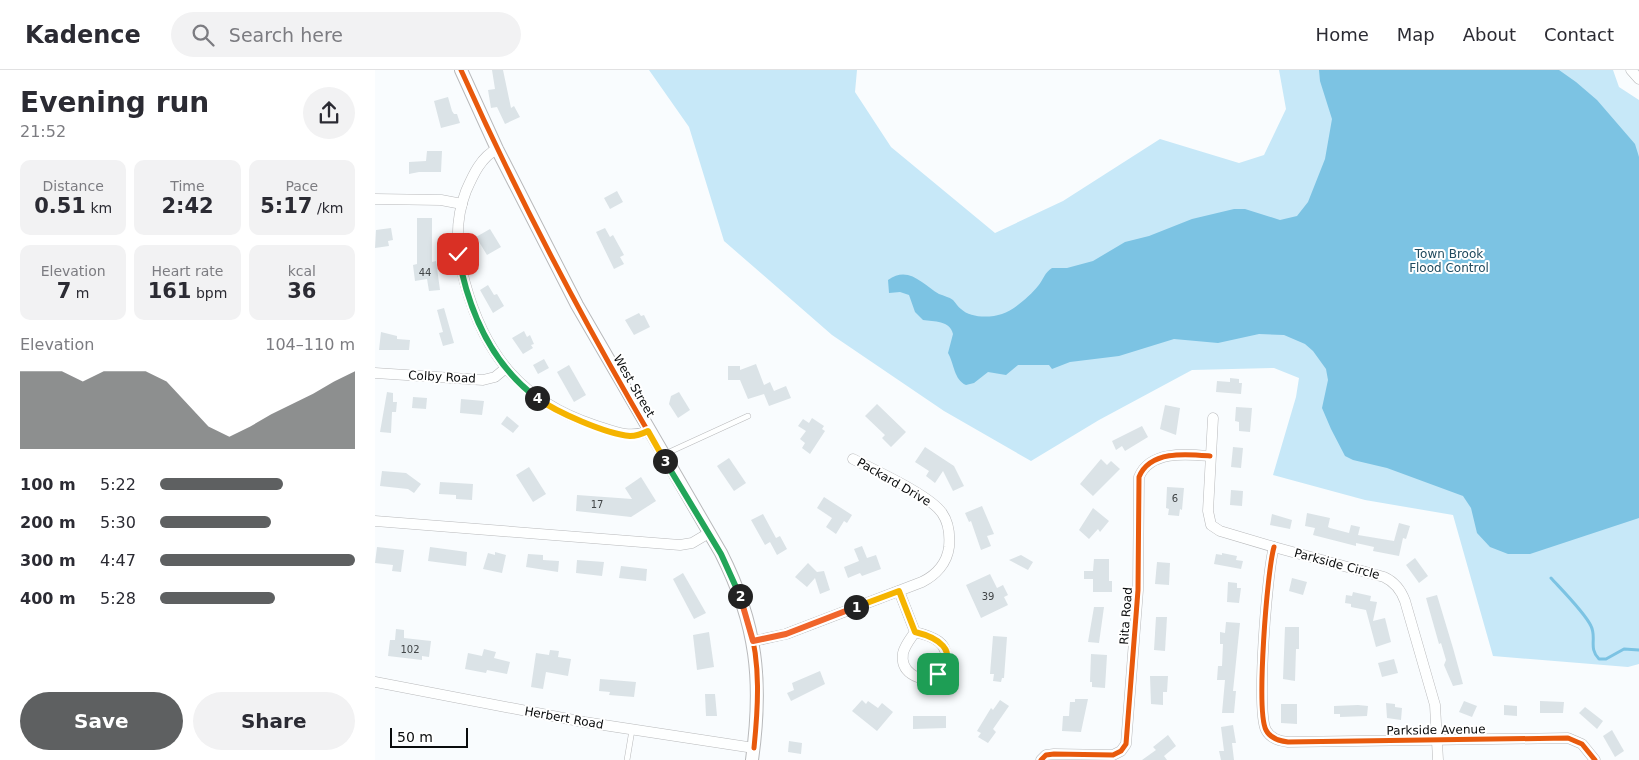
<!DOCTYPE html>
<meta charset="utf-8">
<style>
:root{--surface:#fff;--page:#f2f2f3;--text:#2b2b33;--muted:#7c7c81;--line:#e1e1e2;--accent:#5e6061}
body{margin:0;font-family:"DejaVu Sans",sans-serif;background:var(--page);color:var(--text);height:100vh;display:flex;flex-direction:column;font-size:19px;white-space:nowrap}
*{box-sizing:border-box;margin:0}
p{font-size:16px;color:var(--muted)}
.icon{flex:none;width:28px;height:28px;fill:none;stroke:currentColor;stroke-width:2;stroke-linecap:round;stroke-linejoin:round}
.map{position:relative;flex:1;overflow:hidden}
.details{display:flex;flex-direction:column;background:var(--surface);width:375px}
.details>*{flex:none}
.scale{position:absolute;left:15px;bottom:12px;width:78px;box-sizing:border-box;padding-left:5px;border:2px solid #0a0c0d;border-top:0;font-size:14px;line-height:18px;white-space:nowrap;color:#0a0c0d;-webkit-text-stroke:4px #fff;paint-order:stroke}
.pin{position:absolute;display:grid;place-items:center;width:42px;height:42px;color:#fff;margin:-21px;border-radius:10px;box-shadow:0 2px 8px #0006}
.km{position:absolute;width:25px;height:25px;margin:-12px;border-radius:50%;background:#222;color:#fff;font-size:14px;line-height:25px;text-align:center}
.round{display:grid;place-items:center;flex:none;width:52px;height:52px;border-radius:26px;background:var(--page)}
.headline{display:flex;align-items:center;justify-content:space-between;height:85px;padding:0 20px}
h1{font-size:28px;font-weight:700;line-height:38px}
.figures{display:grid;grid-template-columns:repeat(3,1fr);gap:8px;height:85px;padding:5px 20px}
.figures div{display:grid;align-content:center;border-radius:10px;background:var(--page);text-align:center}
.figures b{font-size:21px;font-weight:700}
.figures small{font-size:14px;font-weight:400}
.figures p{font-size:14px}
.chart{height:140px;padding:10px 20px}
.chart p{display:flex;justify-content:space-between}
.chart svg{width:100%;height:90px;margin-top:5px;fill:var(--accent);opacity:.7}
.button{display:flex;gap:10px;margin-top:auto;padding:10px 20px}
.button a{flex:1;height:58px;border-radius:30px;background:var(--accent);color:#fff;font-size:20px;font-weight:700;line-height:58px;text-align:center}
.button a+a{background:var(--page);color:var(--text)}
ul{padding:0 20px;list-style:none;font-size:16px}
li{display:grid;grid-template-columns:80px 60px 1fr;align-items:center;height:38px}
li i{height:12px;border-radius:6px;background:var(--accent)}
header{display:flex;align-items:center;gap:30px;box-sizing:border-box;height:70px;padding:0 25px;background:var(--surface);border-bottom:1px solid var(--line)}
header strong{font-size:24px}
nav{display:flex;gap:28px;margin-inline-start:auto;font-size:18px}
.search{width:350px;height:45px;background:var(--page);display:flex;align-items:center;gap:12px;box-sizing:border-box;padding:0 18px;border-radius:28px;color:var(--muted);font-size:19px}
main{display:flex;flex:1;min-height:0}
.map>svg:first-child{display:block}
</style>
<header>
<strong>Kadence</strong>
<div class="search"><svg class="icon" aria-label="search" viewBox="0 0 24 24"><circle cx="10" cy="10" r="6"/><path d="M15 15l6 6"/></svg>Search here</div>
<nav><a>Home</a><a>Map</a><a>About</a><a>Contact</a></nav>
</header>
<main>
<section class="details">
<div class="headline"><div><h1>Evening run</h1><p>21:52</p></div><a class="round"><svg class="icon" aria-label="share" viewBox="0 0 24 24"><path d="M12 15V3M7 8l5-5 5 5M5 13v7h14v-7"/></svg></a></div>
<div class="figures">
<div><p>Distance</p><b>0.51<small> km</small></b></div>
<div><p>Time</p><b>2:42</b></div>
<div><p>Pace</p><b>5:17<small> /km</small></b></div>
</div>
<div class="figures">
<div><p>Elevation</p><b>7<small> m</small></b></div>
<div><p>Heart rate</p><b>161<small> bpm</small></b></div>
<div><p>kcal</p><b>36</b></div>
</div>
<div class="chart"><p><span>Elevation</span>104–110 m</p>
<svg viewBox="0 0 160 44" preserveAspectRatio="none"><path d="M0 44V6L10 6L20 6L30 11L40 6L50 6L60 6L70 11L80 22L90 33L100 38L110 33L120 27L130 22L140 17L150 11L160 6V44z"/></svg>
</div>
<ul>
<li><b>100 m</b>5:22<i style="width:63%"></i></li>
<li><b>200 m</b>5:30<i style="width:57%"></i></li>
<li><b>300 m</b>4:47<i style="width:100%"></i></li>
<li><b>400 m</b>5:28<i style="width:59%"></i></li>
</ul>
<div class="button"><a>Save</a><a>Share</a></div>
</section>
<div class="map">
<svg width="1264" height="690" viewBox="0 0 1264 690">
<rect width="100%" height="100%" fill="#f9fcfe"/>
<polygon fill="#c7e8f8" points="274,0 482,0 480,22 516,77 620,163 688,131 785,69 864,93 889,85 911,39 904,0 1238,0 1244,17 1264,30 1264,594 1253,597 1118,586 1078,445 990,430 898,405 921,327 924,308 899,298 817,300 724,350 656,391 569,341 457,265 349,171 314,57"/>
<path fill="#7cc3e3" d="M 944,0 L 1184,0 L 1201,12 L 1222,30 L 1260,74 L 1264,87 L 1264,448 L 1155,484 L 1133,484 L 1115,477 L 1102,463 L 1096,438 L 1088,426 L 1012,398 L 978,390 L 970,386 L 956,359 L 947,338 L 953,310 L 951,299 L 938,281 L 930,274 L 909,265 L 884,264 L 843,273 L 799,269 L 744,286 L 695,292 L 677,299 L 674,295 L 643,295 L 631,305 L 613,302 L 599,313 L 591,315 C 579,310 579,293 573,283 L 578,264 C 575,250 559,252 548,250 L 540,242 L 534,225 L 525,222 L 514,223 L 513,210 C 534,195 548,215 564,224 C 569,226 574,227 578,230 C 581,233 583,237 586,239 C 595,248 615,248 627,244 C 639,240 655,226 663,216 C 668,210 670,202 677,198 L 692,198 L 718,191 L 750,172 L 774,166 L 817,149 L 859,139 L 870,139 L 905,150 L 922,146 L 933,132 L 950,89 L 957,49 L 945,11 Z"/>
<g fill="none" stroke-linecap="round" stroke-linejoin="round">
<path stroke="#7cc3e3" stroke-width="3" d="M 1176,508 C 1187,520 1210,543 1216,556 C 1222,568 1213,578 1224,589 L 1231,589 L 1249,579 L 1264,580"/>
</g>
<g fill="#dbe3e7">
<polygon points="117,0 128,0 136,38 139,36 145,47 130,54 122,37 116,38 113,20 120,19"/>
<polygon points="73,27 77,41 79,44 82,44 85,53 66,58 59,31"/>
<polygon points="52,81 67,81 66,102 44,102 34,104 34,92 51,91"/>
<polygon points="242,121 248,132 235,139 229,128"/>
<polygon points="42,148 57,148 57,192 61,191 65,220 54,221 52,209 40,211 38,195 42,194"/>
<polygon points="16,158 18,170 13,171 14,176 0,178 1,160"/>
<polygon points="230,158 235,167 238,165 249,185 245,187 249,194 239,199 221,162"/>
<polygon points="115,159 126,177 112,185 101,167"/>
<polygon points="113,215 119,225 122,224 129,236 118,243 105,220"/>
<polygon points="69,238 79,273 68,276 64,263 68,262 62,240"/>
<polygon points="264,243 266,246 269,245 275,257 259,265 250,250"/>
<polygon points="149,261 152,267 155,265 159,274 156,275 158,278 148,284 137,268"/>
<polygon points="6,262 22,266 22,269 35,270 34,280 4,280"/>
<polygon points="169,289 174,298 163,304 158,295"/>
<polygon points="381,294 389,315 395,312 399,321 411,316 416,328 394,336 389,324 373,329 365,310 353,310 353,296 365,296 365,300"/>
<polygon points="194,295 211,325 199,332 182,302"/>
<polygon points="855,308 864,309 864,313 867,313 866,324 841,322 842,311 855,312"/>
<polygon points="12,322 18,323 18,332 22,332 21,342 17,342 16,363 5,362"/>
<polygon points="304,322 315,340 303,348 294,334 296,326"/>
<polygon points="38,327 52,328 51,339 37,338"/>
<polygon points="86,329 109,331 107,345 85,343"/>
<polygon points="502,334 531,362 516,377 507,368 510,365 490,346"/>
<polygon points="790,335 805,338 801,365 785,359"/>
<polygon points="861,337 877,338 875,362 864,361 864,352 860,351"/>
<polygon points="132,346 144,356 138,363 126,354"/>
<polygon points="437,348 449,356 447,359 450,361 435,384 427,378 430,373 425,369 431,361 423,356 428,349 434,353"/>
<polygon points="767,356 773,367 750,381 747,376 741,380 737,371"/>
<polygon points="550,377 579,396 589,416 578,421 568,401 560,413 551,406 554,401 540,392"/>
<polygon points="858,377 868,378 866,398 856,397"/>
<polygon points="354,388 371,413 359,421 342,396"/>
<polygon points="726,389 732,395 736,391 745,399 718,426 705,414"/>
<polygon points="154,397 171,424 158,432 141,405"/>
<polygon points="7,401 31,403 46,414 39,423 33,419 5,416"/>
<polygon points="266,407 281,431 256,447 201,441 202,425 257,429 250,418"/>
<polygon points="65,412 98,414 97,430 81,429 81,425 64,424"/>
<polygon points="792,417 809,418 807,440 805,439 804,446 793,445 794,439 791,438"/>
<polygon points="856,420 868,421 867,436 855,435"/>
<polygon points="449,427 477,445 472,453 469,451 461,464 451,457 457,448 442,438"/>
<polygon points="607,436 619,464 612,466 616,476 606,480 596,451 594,452 590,443"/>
<polygon points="718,438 734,451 725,462 723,459 714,469 704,460"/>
<polygon points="932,443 955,448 953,457 955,458 974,463 976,455 985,457 983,465 1019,471 1024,453 1035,456 1031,469 1028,468 1024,486 998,481 999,477 981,473 981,476 938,465 940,458 930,456"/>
<polygon points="388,444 401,468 405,466 412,479 402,485 395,472 390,475 376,450"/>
<polygon points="897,444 917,450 915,459 895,455"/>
<polygon points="487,476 492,488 501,485 506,499 487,506 485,503 473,508 469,497 484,491 479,479"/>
<polygon points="2,477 29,480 26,502 17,501 18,495 0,493"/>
<polygon points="55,477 92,482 91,496 53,491"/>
<polygon points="120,482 131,485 127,503 108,499 113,483 120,485"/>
<polygon points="847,483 862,486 861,490 868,491 866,499 839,494 841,484 847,485"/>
<polygon points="153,484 168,485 168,490 184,491 183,502 151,497"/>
<polygon points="646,485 658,492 653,500 634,490"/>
<polygon points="1040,488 1053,506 1044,513 1031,495"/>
<polygon points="719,489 734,489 734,511 737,511 737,522 718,522 718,509 709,509 709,501 718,501"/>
<polygon points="202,490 229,492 227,506 201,503"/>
<polygon points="782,492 795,493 794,515 780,514"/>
<polygon points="433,493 442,502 449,501 455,520 445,524 440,508 432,517 420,507"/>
<polygon points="246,496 272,499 271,511 244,508"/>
<polygon points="308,503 331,543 319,549 298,509"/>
<polygon points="615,504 622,518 628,515 633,525 629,527 633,535 606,548 591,515"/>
<polygon points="917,508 932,512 928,525 914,521"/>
<polygon points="853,512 862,513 862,518 866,518 864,533 852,532"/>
<polygon points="978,522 996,526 995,531 1002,532 998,551 1010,548 1016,572 1001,577 991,540 976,537 976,534 970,533 971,525 977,526"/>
<polygon points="1062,525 1078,578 1088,614 1078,616 1069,595 1071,590 1066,573 1064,574 1051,528"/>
<polygon points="719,537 729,537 724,573 713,572"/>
<polygon points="781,547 792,547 790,581 779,580"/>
<polygon points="851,552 865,553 858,621 861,621 859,643 847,643 850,610 842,610 843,596 847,596 848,574 845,574 845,562 850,563"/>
<polygon points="910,557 924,557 924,579 921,579 920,611 908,609"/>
<polygon points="21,559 29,560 29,568 56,571 54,587 47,586 47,590 13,586 15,570 20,570"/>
<polygon points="334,562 339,597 322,600 318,565"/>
<polygon points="618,566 632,567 629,608 627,608 626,612 618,611 619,604 615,604"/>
<polygon points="109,579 121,582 119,588 135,592 132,604 112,600 111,603 90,599 93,583 107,586"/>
<polygon points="175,580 184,581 183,587 196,589 193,606 171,602 168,619 156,617 161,583 174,585"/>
<polygon points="716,584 732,585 730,618 717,617 717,612 715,612"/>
<polygon points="1019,589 1023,603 1007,607 1003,593"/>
<polygon points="445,601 450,614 416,631 412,623 419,620 417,613"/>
<polygon points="775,606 793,606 792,622 788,622 788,635 776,634"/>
<polygon points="225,609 261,612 259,627 234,625 235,622 224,621"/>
<polygon points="330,624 340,624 342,646 331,646"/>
<polygon points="700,629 713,629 706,662 687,661 688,646 694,646 695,632 700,632"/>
<polygon points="487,630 491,634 493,631 503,638 507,633 518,642 502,661 477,641"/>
<polygon points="625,630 634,636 618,659 621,662 613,673 603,667 606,663 602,661 616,638 618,640"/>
<polygon points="1089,631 1102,636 1097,647 1084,642"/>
<polygon points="1165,631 1189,632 1188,643 1165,643"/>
<polygon points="1011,633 1020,634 1020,637 1027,638 1026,650 1012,648"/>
<polygon points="906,634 922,634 922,654 906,653"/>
<polygon points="983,635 993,636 992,646 965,647 965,644 959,644 959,636"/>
<polygon points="1129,635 1142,636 1142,646 1129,645"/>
<polygon points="1210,637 1228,651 1222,659 1204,643"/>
<polygon points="538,646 571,646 571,658 538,659"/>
<polygon points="858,655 861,673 857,673 859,690 846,690 844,681 849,681 846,657"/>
<polygon points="1237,660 1249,681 1240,687 1228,666"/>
<polygon points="793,665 801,676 789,686 792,690 767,690 781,680 778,677"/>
<polygon points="414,671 427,673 426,684 413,682"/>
</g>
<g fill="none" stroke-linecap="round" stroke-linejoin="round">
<g stroke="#b8b9bb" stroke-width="6">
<g id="service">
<polyline points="290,384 373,346"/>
<polyline points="252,690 257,660"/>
</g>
</g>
<g stroke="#b8b9bb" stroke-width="11">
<g id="minor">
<polyline points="1256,0 1264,9"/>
<path d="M 122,79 C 106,87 98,105 91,121 C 79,152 81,182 90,213 C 110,286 147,331 219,355 C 238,361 254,369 273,361"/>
<polyline points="0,129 66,130 87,134"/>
<polyline points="0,303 108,310 120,307 131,298"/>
<path d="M 838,348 L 833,441 L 836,455 L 845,461 L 899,477 L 1009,507 C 1020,512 1026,520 1030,531 L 1060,635 L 1063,690"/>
<polyline points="0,451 305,475 317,473 334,463"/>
<path d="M 899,477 C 892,501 881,641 891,660 C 895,668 904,671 913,672 L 1193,668 L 1207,674 L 1220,690"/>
<path d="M 524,521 L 540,562 C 536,568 530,575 528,583 C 525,602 543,612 559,607 L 570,595 C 576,572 557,566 540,562"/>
<path d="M 379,571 L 411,564 L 547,512 C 561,505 572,493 574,477 C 575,466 574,453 567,443 C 555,425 499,400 478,389"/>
<polyline points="0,612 209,652 379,678"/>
<path d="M 666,690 L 671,685 L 679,684 L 738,685 L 746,681 L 751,674 L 763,520 L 764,407 C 775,380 812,384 835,386"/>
</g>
</g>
<g stroke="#b8b9bb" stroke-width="14">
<path id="tertiary" d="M 86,0 L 122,79 L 202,235 L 346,483 C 382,554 388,612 377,690"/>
</g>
<use href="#service" stroke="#feffff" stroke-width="5"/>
<use href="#minor" stroke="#feffff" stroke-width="10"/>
<use href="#tertiary" stroke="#feffff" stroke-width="12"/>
<g stroke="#fff" stroke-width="8">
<g id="cycleway">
<path d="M 86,0 C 137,114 194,224 256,332 C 273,361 290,391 307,420 C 334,463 360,505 374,554 C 386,594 383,638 379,678"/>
<path d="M 899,477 C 892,501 881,641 891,660 C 895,668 904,671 913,672 L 1193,668 L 1207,674 L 1220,690"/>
<path d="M 666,690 L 671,685 L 679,684 L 738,685 L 746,681 L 751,674 L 763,520 L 764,407 C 775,380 812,384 835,386"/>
</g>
</g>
<use href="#cycleway" stroke="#e8590c" stroke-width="5"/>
</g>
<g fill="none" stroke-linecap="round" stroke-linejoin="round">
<g stroke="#fff" stroke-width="10">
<path id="split-1" d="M 481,537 L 524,521 L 540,562 C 561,567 586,580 563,604"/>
</g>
<g stroke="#fff" stroke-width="10">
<polyline id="split-2" points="365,526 378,571 411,564 481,537"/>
</g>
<g stroke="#fff" stroke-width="10">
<polyline id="split-3" points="290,391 346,484 365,526"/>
</g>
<g stroke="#fff" stroke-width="10">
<path id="split-4" d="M 162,328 C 181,342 231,364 255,366 C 261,366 267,364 273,361 L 290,391"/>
</g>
<g stroke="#fff" stroke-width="10">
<path id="split-5" d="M 83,184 C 93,239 115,293 162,328"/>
</g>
<use href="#split-1" stroke="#f5b400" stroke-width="6"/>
<use href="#split-2" stroke="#f0652b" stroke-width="6"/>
<use href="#split-3" stroke="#22a559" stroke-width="6"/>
<use href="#split-4" stroke="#f5b400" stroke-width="6"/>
<use href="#split-5" stroke="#22a559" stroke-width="6"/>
</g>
<g text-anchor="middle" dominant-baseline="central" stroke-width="4" stroke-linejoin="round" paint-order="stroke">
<g font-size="10" fill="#404446">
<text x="50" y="202">44</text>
<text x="800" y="428">6</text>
<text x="222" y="434">17</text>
<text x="613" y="526">39</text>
<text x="35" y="579">102</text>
</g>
<g font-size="12" fill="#214b5f" stroke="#fff">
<text x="1074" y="184">Town Brook<tspan x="1074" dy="14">Flood Control</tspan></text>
</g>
<g font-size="12" fill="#0a0c0d" stroke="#fff">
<text transform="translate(67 307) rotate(3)">Colby Road</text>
<text transform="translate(259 316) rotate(60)">West Street</text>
<text transform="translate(519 412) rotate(30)">Packard Drive</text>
<text transform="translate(962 494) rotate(15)">Parkside Circle</text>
<text transform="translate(751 546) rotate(-86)">Rita Road</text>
<text transform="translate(189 648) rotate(10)">Herbert Road</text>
<text transform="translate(1061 660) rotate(-1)">Parkside Avenue</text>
</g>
</g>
</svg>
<div class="scale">50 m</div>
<div class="pin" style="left:563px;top:604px;background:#1e9e55"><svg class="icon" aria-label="arrive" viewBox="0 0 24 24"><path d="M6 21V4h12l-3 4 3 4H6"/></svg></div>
<div class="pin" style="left:83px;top:184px;background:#d93025"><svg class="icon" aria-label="check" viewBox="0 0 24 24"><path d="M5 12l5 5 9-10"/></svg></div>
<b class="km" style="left:481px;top:537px">1</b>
<b class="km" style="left:365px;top:526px">2</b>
<b class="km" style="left:290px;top:391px">3</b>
<b class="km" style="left:162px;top:328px">4</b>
</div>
</main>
